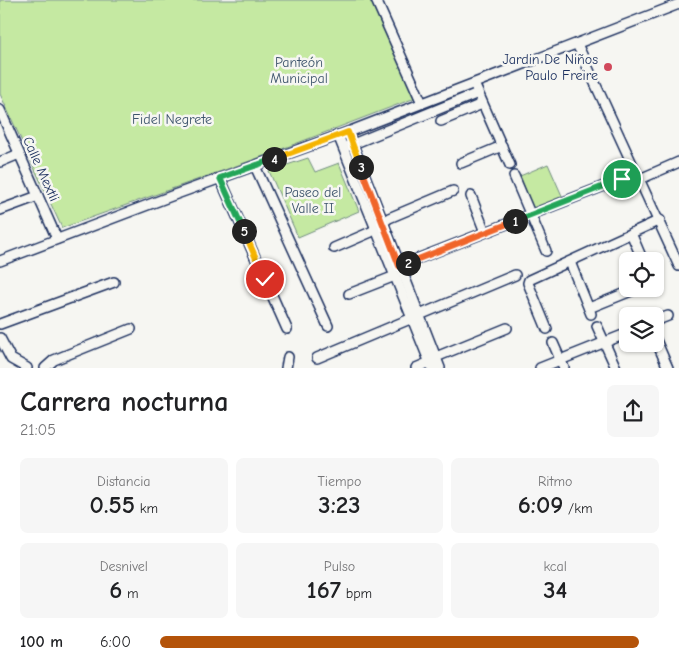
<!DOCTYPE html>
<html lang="es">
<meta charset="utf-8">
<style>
:root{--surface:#fff;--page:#f6f6f6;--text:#202124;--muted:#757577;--accent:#b45309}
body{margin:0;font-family:"Comic Neue",sans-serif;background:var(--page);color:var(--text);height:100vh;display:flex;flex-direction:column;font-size:19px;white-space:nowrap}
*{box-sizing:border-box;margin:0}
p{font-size:16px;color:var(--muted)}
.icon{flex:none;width:28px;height:28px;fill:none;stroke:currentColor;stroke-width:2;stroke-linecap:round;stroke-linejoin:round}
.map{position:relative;height:368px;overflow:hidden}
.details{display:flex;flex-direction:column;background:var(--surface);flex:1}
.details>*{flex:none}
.tools{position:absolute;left:619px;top:252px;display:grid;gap:10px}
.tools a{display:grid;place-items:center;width:45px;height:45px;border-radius:8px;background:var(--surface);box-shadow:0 1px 4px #0004;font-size:25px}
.pin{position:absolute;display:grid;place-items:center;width:42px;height:42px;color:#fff;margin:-21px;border:2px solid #fff;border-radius:50%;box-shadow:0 1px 5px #0007}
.km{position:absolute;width:25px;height:25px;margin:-12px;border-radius:50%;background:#222;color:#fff;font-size:14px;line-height:25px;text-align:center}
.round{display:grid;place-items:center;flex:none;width:52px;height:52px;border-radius:8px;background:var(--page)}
.summary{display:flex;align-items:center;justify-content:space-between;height:85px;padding:0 20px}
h1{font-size:28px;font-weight:600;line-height:38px}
.figures{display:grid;grid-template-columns:repeat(3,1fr);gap:8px;height:85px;padding:5px 20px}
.figures div{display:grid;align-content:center;border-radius:8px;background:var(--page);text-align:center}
.figures b{font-size:25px;font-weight:600}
.figures small{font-size:14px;font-weight:400}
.figures p{font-size:14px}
ul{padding:0 20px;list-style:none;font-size:16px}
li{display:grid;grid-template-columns:80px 60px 1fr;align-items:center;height:38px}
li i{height:12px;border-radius:6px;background:var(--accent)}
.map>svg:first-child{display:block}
</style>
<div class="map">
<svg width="679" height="368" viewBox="0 0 679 368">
<rect width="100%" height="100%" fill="#f6f6f2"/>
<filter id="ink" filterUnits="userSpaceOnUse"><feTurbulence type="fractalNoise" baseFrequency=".02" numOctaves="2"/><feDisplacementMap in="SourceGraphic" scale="10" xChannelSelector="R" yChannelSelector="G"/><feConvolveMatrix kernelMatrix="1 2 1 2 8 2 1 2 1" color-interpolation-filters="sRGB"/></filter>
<g filter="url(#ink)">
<g fill="#c5e9a2" stroke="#708c80">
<polygon points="0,0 371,0 415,98 261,157 62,228 0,94"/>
<polygon points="308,158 315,172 339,163 359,211 298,237 269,171"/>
<polygon points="548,164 563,198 533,209 520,176"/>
</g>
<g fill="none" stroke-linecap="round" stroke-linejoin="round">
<g stroke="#1b2f5e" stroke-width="12">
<g id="minor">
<polyline points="376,0 422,103"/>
<polyline points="577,44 679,266"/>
<polyline points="476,88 510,165"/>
<polyline points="0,110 57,239"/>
<polyline points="441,121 482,104"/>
<polyline points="348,132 440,368"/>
<polyline points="338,135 432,368"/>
<polyline points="348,146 478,93"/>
<polyline points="0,162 19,154"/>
<polyline points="461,163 502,146"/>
<polyline points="255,166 328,326"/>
<polyline points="514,176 546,251"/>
<polyline points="220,178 287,329"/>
<polyline points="640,179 679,162"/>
<polyline points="471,196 485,232"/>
<polyline points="0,210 38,196"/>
<polyline points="631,233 643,261"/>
<polyline points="334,248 371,232 389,218 453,191"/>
<polyline points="0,261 174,195 348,132 679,4"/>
<polyline points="570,262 591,314"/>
<polyline points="399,266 622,179"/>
<polyline points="349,294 395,276"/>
<polyline points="589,308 636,289"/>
<polyline points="655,321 668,316"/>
<polyline points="0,324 114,282"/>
<polyline points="597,326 616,368"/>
<polyline points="547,329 528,283 529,280 660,220"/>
<polyline points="0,338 11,359 27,368"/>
<polyline points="655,338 668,368"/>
<polyline points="553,343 564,368"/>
<polyline points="436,357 507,328"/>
<polyline points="317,358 515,275"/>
<polyline points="45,368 54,360 131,329"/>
<polyline points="286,368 288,357"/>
<polyline points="416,368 430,362"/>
<polyline points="540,368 628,333"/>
</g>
</g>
<use href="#minor" stroke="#f6f6f2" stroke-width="9"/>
</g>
</g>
<g fill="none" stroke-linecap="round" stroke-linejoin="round" filter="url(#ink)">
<g stroke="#fff" stroke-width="10">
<polyline id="split-1" points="515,221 622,179"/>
</g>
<g stroke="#fff" stroke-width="10">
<polyline id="split-2" points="408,263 515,221"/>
</g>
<g stroke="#fff" stroke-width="10">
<polyline id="split-3" points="361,167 399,266 408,263"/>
</g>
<g stroke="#fff" stroke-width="10">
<polyline id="split-4" points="274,159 348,132 361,167"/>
</g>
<g stroke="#fff" stroke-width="10">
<polyline id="split-5" points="244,231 220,178 274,159"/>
</g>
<g stroke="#fff" stroke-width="10">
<polyline id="split-6" points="244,231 265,279"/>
</g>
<use href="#split-1" stroke="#22a559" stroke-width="6"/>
<use href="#split-2" stroke="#f0652b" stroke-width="6"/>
<use href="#split-3" stroke="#f0652b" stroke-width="6"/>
<use href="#split-4" stroke="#f5b400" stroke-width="6"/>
<use href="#split-5" stroke="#22a559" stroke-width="6"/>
<use href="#split-6" stroke="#f5b400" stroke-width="6"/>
</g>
<circle fill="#d1495b" stroke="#f6f6f2" stroke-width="2" cx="608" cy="67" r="5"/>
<g text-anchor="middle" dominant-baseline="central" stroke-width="5" stroke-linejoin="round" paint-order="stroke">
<g font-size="14" fill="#1b2f5e" stroke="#f6f6f2" text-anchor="end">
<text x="598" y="59">Jardin De Niños<tspan x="598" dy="16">Paulo Freire</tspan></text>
</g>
<g font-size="14" fill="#3d546c" stroke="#f6f6f2">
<text x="299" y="62">Panteón<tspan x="299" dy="16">Municipal</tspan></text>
<text x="172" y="119">Fidel Negrete</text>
<text x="313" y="192">Paseo del<tspan x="313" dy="16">Valle II</tspan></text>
</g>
<g font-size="14" fill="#1b2f5e" stroke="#f6f6f2">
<text transform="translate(41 169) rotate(66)">Calle Mextli</text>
</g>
</g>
</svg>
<div class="tools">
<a><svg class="icon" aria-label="locate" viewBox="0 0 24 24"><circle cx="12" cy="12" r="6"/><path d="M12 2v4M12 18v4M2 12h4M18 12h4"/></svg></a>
<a><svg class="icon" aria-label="layers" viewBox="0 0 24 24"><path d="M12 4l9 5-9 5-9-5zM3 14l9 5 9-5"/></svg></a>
</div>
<div class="pin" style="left:622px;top:179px;background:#1e9e55"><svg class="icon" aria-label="arrive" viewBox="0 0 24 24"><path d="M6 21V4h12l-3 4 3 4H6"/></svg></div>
<div class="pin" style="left:265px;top:279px;background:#d93025"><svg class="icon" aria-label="check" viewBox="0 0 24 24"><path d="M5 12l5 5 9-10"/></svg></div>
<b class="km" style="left:515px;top:221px">1</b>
<b class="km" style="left:408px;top:263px">2</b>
<b class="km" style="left:361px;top:167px">3</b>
<b class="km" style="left:274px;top:159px">4</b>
<b class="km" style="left:244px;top:231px">5</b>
</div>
<section class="details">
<div class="summary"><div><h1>Carrera nocturna</h1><p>21:05</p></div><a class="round"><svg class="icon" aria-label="share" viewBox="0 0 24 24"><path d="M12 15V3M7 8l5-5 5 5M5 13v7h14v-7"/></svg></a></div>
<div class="figures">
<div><p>Distancia</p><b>0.55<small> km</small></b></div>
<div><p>Tiempo</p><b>3:23</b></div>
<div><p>Ritmo</p><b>6:09<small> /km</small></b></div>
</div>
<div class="figures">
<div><p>Desnivel</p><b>6<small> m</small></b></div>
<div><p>Pulso</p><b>167<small> bpm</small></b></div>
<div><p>kcal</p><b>34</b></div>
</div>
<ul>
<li><b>100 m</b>6:00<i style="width:96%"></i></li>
</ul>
</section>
